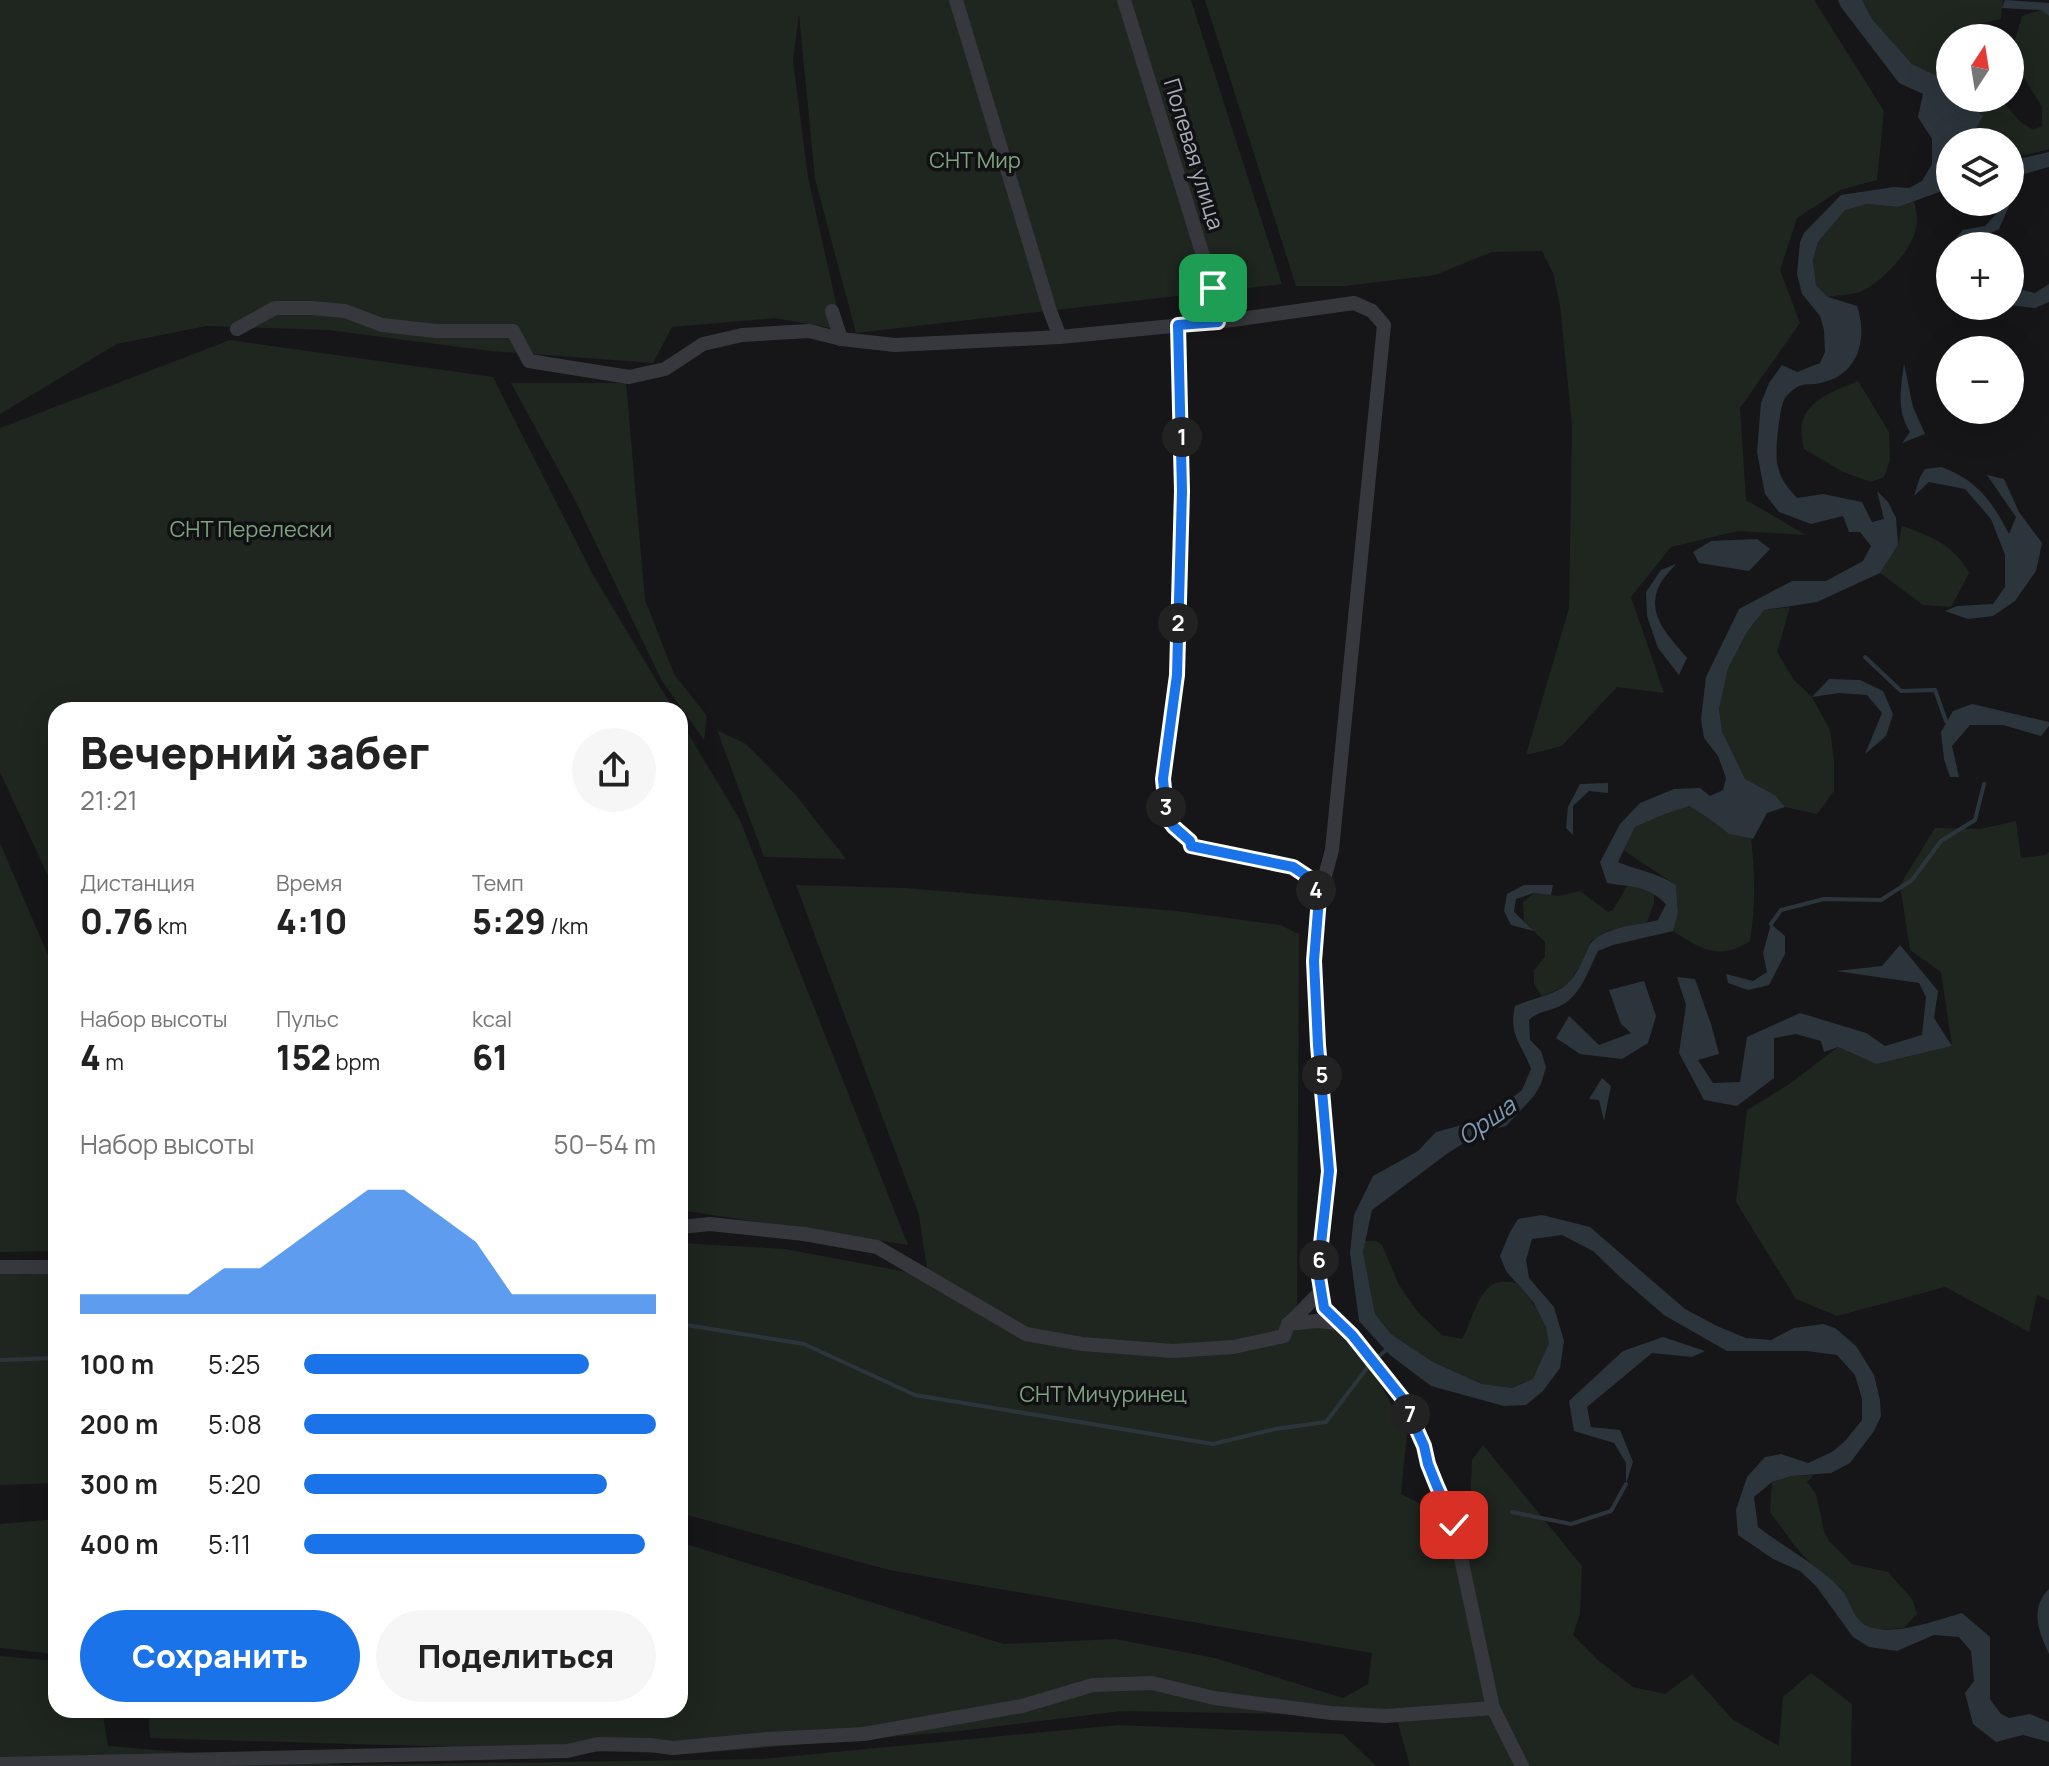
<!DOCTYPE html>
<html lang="ru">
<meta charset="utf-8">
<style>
:root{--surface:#fff;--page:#f6f6f6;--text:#222;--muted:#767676;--accent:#1a73e8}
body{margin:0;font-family:Manrope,sans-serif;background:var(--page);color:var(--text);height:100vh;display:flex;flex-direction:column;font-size:30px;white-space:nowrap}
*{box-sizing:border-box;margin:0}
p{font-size:26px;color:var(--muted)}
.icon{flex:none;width:44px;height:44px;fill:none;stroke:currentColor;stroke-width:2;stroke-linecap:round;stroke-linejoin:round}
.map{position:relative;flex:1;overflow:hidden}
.sheet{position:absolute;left:48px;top:702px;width:640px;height:1016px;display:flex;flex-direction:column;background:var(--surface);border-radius:24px;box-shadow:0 8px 32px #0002}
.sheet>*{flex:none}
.needle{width:52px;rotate:12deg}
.tools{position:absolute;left:1936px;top:24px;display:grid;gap:16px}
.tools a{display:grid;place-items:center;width:88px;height:88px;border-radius:50%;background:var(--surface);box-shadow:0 8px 32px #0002;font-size:40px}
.pin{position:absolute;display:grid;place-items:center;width:68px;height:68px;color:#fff;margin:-34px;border-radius:16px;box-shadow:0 4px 12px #0006}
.km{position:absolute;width:40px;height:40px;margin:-20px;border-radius:50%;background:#222;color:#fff;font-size:22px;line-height:40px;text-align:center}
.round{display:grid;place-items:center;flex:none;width:84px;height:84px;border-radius:42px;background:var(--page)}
.headline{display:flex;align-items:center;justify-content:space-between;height:136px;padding:0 32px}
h1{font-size:44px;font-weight:800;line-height:60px}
.figures{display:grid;grid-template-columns:repeat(3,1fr);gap:12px;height:136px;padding:8px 32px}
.figures div{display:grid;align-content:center}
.figures b{font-size:34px;font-weight:800}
.figures small{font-size:22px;font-weight:400}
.figures p{font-size:22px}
.chart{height:224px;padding:16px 32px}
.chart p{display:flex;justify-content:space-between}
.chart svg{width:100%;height:144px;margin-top:8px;fill:var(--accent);opacity:.7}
.action{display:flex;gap:16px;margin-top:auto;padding:16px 32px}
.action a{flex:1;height:92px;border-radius:48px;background:var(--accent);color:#fff;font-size:32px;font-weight:800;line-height:92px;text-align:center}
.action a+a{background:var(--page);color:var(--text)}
ul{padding:0 32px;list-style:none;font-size:26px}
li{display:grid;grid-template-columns:128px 96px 1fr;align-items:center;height:60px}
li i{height:20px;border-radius:10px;background:var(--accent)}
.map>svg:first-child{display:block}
</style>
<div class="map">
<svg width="2049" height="1766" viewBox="0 0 2049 1766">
<rect width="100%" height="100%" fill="#161618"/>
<g fill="#1e261f">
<polygon points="0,0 1191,0 1282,284 856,333 815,179 799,14 793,61 808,177 842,330 775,318 672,327 653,363 490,351 328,330 206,326 117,344 0,414"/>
<polygon points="1205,0 1814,0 1884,111 1877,180 1840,190 1797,218 1780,270 1800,323 1740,408 1746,500 1806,535 1738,531 1671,547 1631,597 1664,693 1617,687 1562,746 1526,755 1569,608 1572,425 1560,305 1553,273 1542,251 1492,252 1435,275 1345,286 1296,286"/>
<path d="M 1862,0 L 2003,0 L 2001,19 L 1965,27 L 1954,38 L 1950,38 C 1950,52 1944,64 1937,76 L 1912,64 L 1872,19 Z"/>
<path d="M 2041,10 L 2049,16 L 2049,149 C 2036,153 2024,156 2010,155 L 2010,142 L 1969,142 L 1983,116 L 1966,100 L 1973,98 L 1999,98 L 2020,121 L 2033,130 L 2042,126 L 2042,107 L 2018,68 L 2013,47 L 2022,16 Z"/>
<path d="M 1914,201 C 1917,212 1918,221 1915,232 C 1909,253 1880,284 1860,292 C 1851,295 1838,295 1828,297 L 1816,285 L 1813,260 L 1818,242 L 1845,209 L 1867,204 L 1898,207 Z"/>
<polygon points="230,340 493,377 592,573 674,710 56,710 56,893 0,772 0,428"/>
<path d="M 1858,381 L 1889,432 L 1890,460 L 1884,477 L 1871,482 L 1843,472 L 1804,449 C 1803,442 1800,430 1802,423 C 1809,398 1837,390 1858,381 Z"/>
<polygon points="511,383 626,383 645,600 674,674 707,716 704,740 662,681 574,498"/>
<path d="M 1902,526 C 1931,536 1954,545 1969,573 L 1951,607 L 1923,605 L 1880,573 L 1898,545 Z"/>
<polygon points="1790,607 1777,652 1794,680 1812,697 1830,730 1834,761 1834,791 1817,814 1785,807 1775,795 1745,779 1722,731 1719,709 1727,668 1747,632 1764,610"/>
<polygon points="680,720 740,820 908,1245 680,1210"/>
<polygon points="717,730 746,744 795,794 846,859 764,857"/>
<path d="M 1689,806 L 1708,818 L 1729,834 L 1751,839 C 1755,876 1756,903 1750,941 C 1720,961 1700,949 1673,931 L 1678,913 L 1676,885 L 1623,850 L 1635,827 L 1662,814 Z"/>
<polygon points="2016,821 2021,858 2045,855 2049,852 2049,1300 2037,1295 2029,1332 1945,1287 1837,1316 1796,1299 1736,1202 1747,1110 1788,1085 1838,1047 1878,1064 1952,1046 1941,972 1910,950 1900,885 1935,828 1980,829"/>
<polygon points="0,843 56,974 56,1251 0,1252"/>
<polygon points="796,885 906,888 1177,911 1280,925 1299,934 1297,1315 1353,1332 1407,1434 1401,1494 1469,1528 1472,1460 1483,1445 1582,1566 1580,1613 1573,1635 1598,1660 1633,1687 1665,1694 1692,1674 1732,1719 1779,1746 1783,1697 1811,1673 1852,1704 1851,1766 1410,1766 1396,1716 1122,1711 960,1731 690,1754 150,1738 148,1710 680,1710 680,1542 1004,1644 1115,1639 1215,1658 1343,1698 1368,1684 1372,1653 889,1570 680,1513 680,1243 785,1249 928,1276 919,1215"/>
<polygon points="1627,886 1642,888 1654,892 1654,903 1647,922 1607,931 1591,941 1580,966 1567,985 1542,997 1534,984 1534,970 1545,957 1545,942 1524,921 1523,902 1534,893 1559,896 1580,891 1608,912 1613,910"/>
<path d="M 1365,1241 L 1376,1241 L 1382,1245 L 1399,1285 L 1417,1311 L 1442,1335 L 1462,1339 C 1472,1323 1477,1290 1496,1283 C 1502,1281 1510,1282 1516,1283 C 1529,1297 1552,1323 1549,1344 C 1547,1355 1538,1369 1534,1379 L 1512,1388 L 1482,1384 L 1433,1362 L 1391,1334 L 1375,1314 L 1363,1252 Z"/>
<polygon points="0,1273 56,1274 56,1483 0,1485"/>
<polygon points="1814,1475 1807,1482 1816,1494 1824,1531 1829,1541 1852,1564 1888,1572 1912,1599 1917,1614 1904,1628 1875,1630 1859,1621 1841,1588 1813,1566 1794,1545 1770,1512 1772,1482 1792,1476"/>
<polygon points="56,1519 56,1654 0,1648 0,1524"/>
<polygon points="0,1656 56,1661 56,1710 102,1710 108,1746 343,1765 762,1759 1118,1725 1343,1734 1376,1766 0,1766"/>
</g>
<g fill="#2c353c">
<path d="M 1838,0 L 1862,0 L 1872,19 L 1912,64 L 1937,76 L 1950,87 L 1950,98 L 1963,98 L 1983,116 L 1969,142 L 1950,142 L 1950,176 L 1942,191 L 1898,207 L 1867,204 L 1845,210 L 1818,242 L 1813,260 L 1816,285 L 1828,297 L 1857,306 C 1868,338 1859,375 1821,383 C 1813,385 1804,383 1797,387 C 1793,390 1786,395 1784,400 C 1779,412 1774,454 1778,467 C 1781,480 1788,488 1797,498 L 1823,494 L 1862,502 L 1872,522 L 1884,519 L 1877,491 L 1888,502 L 1896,518 L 1898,545 L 1880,573 L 1817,602 L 1764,610 L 1747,632 L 1728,668 L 1719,709 L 1722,731 L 1745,779 L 1775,795 L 1785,807 L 1767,813 L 1753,839 L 1729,834 L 1708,818 L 1689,806 L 1662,815 L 1635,827 L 1618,862 C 1638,871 1657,872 1676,885 L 1678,913 L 1673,931 L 1613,945 L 1598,951 C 1588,971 1580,998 1558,1007 C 1548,1011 1537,1012 1529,1020 L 1530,1040 L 1541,1051 L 1546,1067 L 1541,1084 L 1534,1096 L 1506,1126 L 1480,1133 L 1448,1153 L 1372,1210 L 1363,1252 L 1375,1314 L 1391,1334 L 1433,1362 L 1482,1384 L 1512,1388 L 1533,1379 L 1549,1343 L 1546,1327 L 1534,1303 L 1506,1271 L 1500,1256 L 1510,1232 L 1518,1219 L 1542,1215 L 1590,1227 L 1685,1309 L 1717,1326 L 1746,1338 L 1771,1340 L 1794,1328 L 1823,1324 L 1835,1328 L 1856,1346 L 1874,1375 L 1880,1400 L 1881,1416 L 1874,1431 L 1850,1463 L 1831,1473 L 1792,1476 L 1772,1482 L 1754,1497 L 1758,1527 C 1784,1547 1814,1563 1838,1586 C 1849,1595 1851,1613 1861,1622 C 1884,1641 1936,1620 1962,1613 L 1990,1637 L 1990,1699 L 2001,1714 L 2009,1718 L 2030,1714 L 2049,1722 L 2049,1742 L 2023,1735 L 1996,1742 L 1973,1724 L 1965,1693 L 1974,1681 L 1971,1651 L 1959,1637 L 1934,1635 L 1897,1651 L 1869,1647 L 1853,1637 L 1816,1586 L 1800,1571 L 1773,1559 L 1738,1535 L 1736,1510 L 1747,1477 L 1765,1457 L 1781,1454 L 1808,1463 L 1832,1452 L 1845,1441 L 1862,1420 L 1862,1399 L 1855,1375 L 1837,1355 L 1807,1351 L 1727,1351 L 1664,1315 L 1620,1277 L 1593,1251 L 1562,1235 L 1532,1239 L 1526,1260 L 1529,1278 L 1554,1307 L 1564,1341 L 1560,1368 L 1543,1391 L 1526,1405 L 1504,1406 L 1431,1386 L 1390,1355 L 1359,1321 L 1350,1253 L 1354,1215 L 1373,1176 L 1418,1151 L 1436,1132 L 1485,1119 L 1522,1090 L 1531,1069 C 1522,1044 1508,1035 1515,1006 C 1530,999 1555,995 1567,984 C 1578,974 1583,959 1589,946 C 1599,927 1639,925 1658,920 L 1666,904 C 1645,884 1633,888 1607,883 L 1600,862 L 1620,824 L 1640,803 L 1674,789 L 1700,788 L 1710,796 L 1723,790 L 1726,778 L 1718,756 L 1704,738 L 1701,719 L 1706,677 L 1739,609 L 1792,581 L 1826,581 L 1863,561 L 1871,546 L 1860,532 L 1849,532 L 1843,516 L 1811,524 L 1779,512 L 1765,494 L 1757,452 L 1761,403 L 1769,383 L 1782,365 L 1797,372 L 1820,363 L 1825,352 L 1824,330 L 1820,316 L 1802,294 L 1797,274 L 1800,242 L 1804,233 L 1841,195 L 1894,187 L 1909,188 L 1922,181 L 1932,164 L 1932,139 L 1918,117 L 1923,94 L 1899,83 L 1841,7 Z"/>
<polygon points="2005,0 2049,3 2049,16 2041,10 2002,8"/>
<polygon points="2049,152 2049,167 2021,175 2010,171 2010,161"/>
<polygon points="2014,195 1999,229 1965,246 1950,246 1950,250 1949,246 1963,230 1985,226 2007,202 2010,202 2010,199"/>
<polygon points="2049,284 2049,302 2035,308 2010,305 2010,287 2035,293"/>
<path d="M 1904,363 L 1913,407 L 1925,434 L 1902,443 L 1910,432 C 1896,409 1901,389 1904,363 Z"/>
<path d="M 1941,467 C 1977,480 1992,501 2009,534 L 2016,517 L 1987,475 L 2004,479 L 2019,512 L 2042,543 L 2036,571 L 2015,601 L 1993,616 L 1968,619 L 1945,611 L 1957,606 L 1993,604 L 2005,587 L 2005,555 L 1991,519 L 1965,489 L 1929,482 L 1914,496 L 1920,477 L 1925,469 Z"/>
<polygon points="1757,539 1770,549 1749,571 1699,563 1693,552 1711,541"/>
<path d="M 1676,564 C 1671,570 1664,577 1660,584 C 1644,614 1670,637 1687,658 L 1679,675 L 1658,648 L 1647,616 L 1646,592 L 1661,570 Z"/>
<polygon points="1829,679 1860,680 1883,691 1893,714 1886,736 1865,754 1882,713 1867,695 1839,693 1812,697"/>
<polygon points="1972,704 2049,722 2049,726 2041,736 2003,725 1970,725 1952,746 1959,777 1950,777 1944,759 1941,732 1953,711"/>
<polygon points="1608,783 1608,793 1589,791 1573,806 1573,835 1566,828 1568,807 1580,784"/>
<polygon points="1524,885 1553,885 1551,895 1534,893 1516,899 1514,912 1534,931 1511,925 1504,911 1507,894"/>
<polygon points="1771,924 1785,936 1785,954 1769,985 1748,990 1728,983 1726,974 1753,981 1767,972 1763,953"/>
<polygon points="1900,945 1938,991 1934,1018 1952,1046 1877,1064 1838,1047 1824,1052 1821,1041 1796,1034 1774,1038 1774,1078 1737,1106 1704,1100 1679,1053 1686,1005 1677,977 1695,979 1711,1024 1719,1054 1698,1060 1713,1083 1740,1082 1747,1037 1800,1013 1866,1033 1885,1046 1922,1035 1926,997 1919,983 1836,971 1882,966"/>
<polygon points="1644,981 1656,1016 1648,1043 1622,1059 1580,1054 1556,1038 1569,1016 1599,1045 1631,1033 1621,1024 1609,990"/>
<polygon points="1602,1078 1611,1086 1604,1121 1599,1100 1589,1099"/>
<polygon points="1663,1337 1705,1351 1692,1357 1652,1353 1587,1407 1591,1427 1620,1430 1633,1462 1626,1484 1626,1463 1614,1443 1574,1431 1569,1401 1623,1351"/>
<path d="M 2049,1589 L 2049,1654 C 2039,1633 2029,1608 2049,1589 Z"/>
</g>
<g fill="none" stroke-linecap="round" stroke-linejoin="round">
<g stroke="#2c353c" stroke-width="4">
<polyline points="1865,657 1901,691 1935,690 1946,721"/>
<polyline points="1771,924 1781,910 1824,899 1881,900 1912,880 1941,841 1975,820 1984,784"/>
<polyline points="680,1324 804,1344 915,1395 1213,1444 1275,1429 1326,1422 1370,1364"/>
<polyline points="1379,1356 1390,1347"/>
<polyline points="0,1360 56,1358"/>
<polyline points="1512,1512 1571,1524 1611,1511 1626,1484"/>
</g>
<g stroke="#37383d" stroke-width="14">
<polyline points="956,0 1050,311 1060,337"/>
<polyline points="1124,0 1213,288 1218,322"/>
<polyline points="832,311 841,339"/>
<path d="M 1178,325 L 1182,491 L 1177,675 L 1163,779 L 1167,818 L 1174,827 L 1190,841 L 1191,846 L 1293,867 C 1307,876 1314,883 1319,898"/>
<polyline points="237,329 275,308 312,308 345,311 382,325 436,331 513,331 529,361 629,377 665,369 703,344 742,335 809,331 841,339 895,345 1060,337 1233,320 1354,303 1372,311 1384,325 1332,850 1319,898 1314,961 1318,1045 1329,1171 1318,1271 1320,1293 1324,1308 1352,1335 1403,1399 1424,1446 1428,1464 1454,1525 1493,1708 1522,1766"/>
<polyline points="680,1227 710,1224 804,1234 877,1247 1026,1334 1082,1344 1173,1351 1233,1347 1284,1336 1288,1324 1317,1321 1338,1323"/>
<polyline points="0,1267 56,1267"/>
<path d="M 1288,1324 C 1300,1314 1308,1303 1320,1293"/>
<polyline points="0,1764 567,1751 598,1744 650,1745 673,1748 768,1739 864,1734 1022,1706 1093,1685 1152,1683 1214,1698 1331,1713 1386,1716 1493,1708"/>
</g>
</g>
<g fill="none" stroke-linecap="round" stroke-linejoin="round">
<g stroke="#fff" stroke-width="16">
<polyline id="route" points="1213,288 1218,322 1178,325 1182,491 1177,675 1163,779 1167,818 1174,827 1190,841 1191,846 1293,867 1308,877 1315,888 1319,898 1314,961 1318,1045 1329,1171 1318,1271 1324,1308 1352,1335 1403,1399 1424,1446 1428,1464 1436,1484 1454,1525"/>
</g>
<use href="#route" stroke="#1a73e8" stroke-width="10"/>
</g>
<g text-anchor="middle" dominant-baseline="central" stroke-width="7" stroke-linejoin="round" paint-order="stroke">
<g font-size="22" fill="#a8adb8" stroke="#111113">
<text transform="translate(1194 154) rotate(73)">Полевая улица</text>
</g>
<g font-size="22" fill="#7fa381" stroke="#111113">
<text x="975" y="160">СНТ Мир</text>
<text x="251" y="529">СНТ Перелески</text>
<text x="1103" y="1394">СНТ Мичуринец</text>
</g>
<g font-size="24" font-style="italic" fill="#7f9bb3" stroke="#111113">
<text transform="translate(1486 1120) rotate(-35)">Орша</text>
</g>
</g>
</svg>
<div class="tools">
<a><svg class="needle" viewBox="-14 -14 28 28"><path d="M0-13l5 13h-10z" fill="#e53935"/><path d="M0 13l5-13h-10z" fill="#767676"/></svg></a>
<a><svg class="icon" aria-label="layers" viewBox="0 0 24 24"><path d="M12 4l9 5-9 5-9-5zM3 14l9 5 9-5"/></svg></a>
<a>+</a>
<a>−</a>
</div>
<div class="pin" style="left:1213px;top:288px;background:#1e9e55"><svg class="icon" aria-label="arrive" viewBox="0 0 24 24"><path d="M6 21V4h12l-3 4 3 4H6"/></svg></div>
<div class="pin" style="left:1454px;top:1525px;background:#d93025"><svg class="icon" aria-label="check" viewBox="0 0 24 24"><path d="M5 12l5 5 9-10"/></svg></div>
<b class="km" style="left:1182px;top:437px">1</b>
<b class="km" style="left:1178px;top:623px">2</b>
<b class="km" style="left:1166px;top:807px">3</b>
<b class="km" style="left:1316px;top:890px">4</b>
<b class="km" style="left:1322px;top:1075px">5</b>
<b class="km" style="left:1319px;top:1260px">6</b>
<b class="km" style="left:1410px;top:1414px">7</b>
<section class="sheet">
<div class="headline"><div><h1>Вечерний забег</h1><p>21:21</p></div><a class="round"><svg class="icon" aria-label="share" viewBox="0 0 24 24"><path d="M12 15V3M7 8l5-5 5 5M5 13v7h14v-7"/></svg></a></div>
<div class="figures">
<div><p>Дистанция</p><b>0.76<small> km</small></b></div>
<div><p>Время</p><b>4:10</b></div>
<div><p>Темп</p><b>5:29<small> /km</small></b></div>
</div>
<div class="figures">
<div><p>Набор высоты</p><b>4<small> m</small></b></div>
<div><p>Пульс</p><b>152<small> bpm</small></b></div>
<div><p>kcal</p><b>61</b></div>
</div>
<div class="chart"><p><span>Набор высоты</span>50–54 m</p>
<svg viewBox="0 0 160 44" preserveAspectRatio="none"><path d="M0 44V38L10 38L20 38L30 38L40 30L50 30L60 22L70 14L80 6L90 6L100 14L110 22L120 38L130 38L140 38L150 38L160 38V44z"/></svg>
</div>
<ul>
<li><b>100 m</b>5:25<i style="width:81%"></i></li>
<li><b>200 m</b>5:08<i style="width:100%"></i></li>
<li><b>300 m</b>5:20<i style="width:86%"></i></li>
<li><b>400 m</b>5:11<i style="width:97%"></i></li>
</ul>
<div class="action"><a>Сохранить</a><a>Поделиться</a></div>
</section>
</div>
